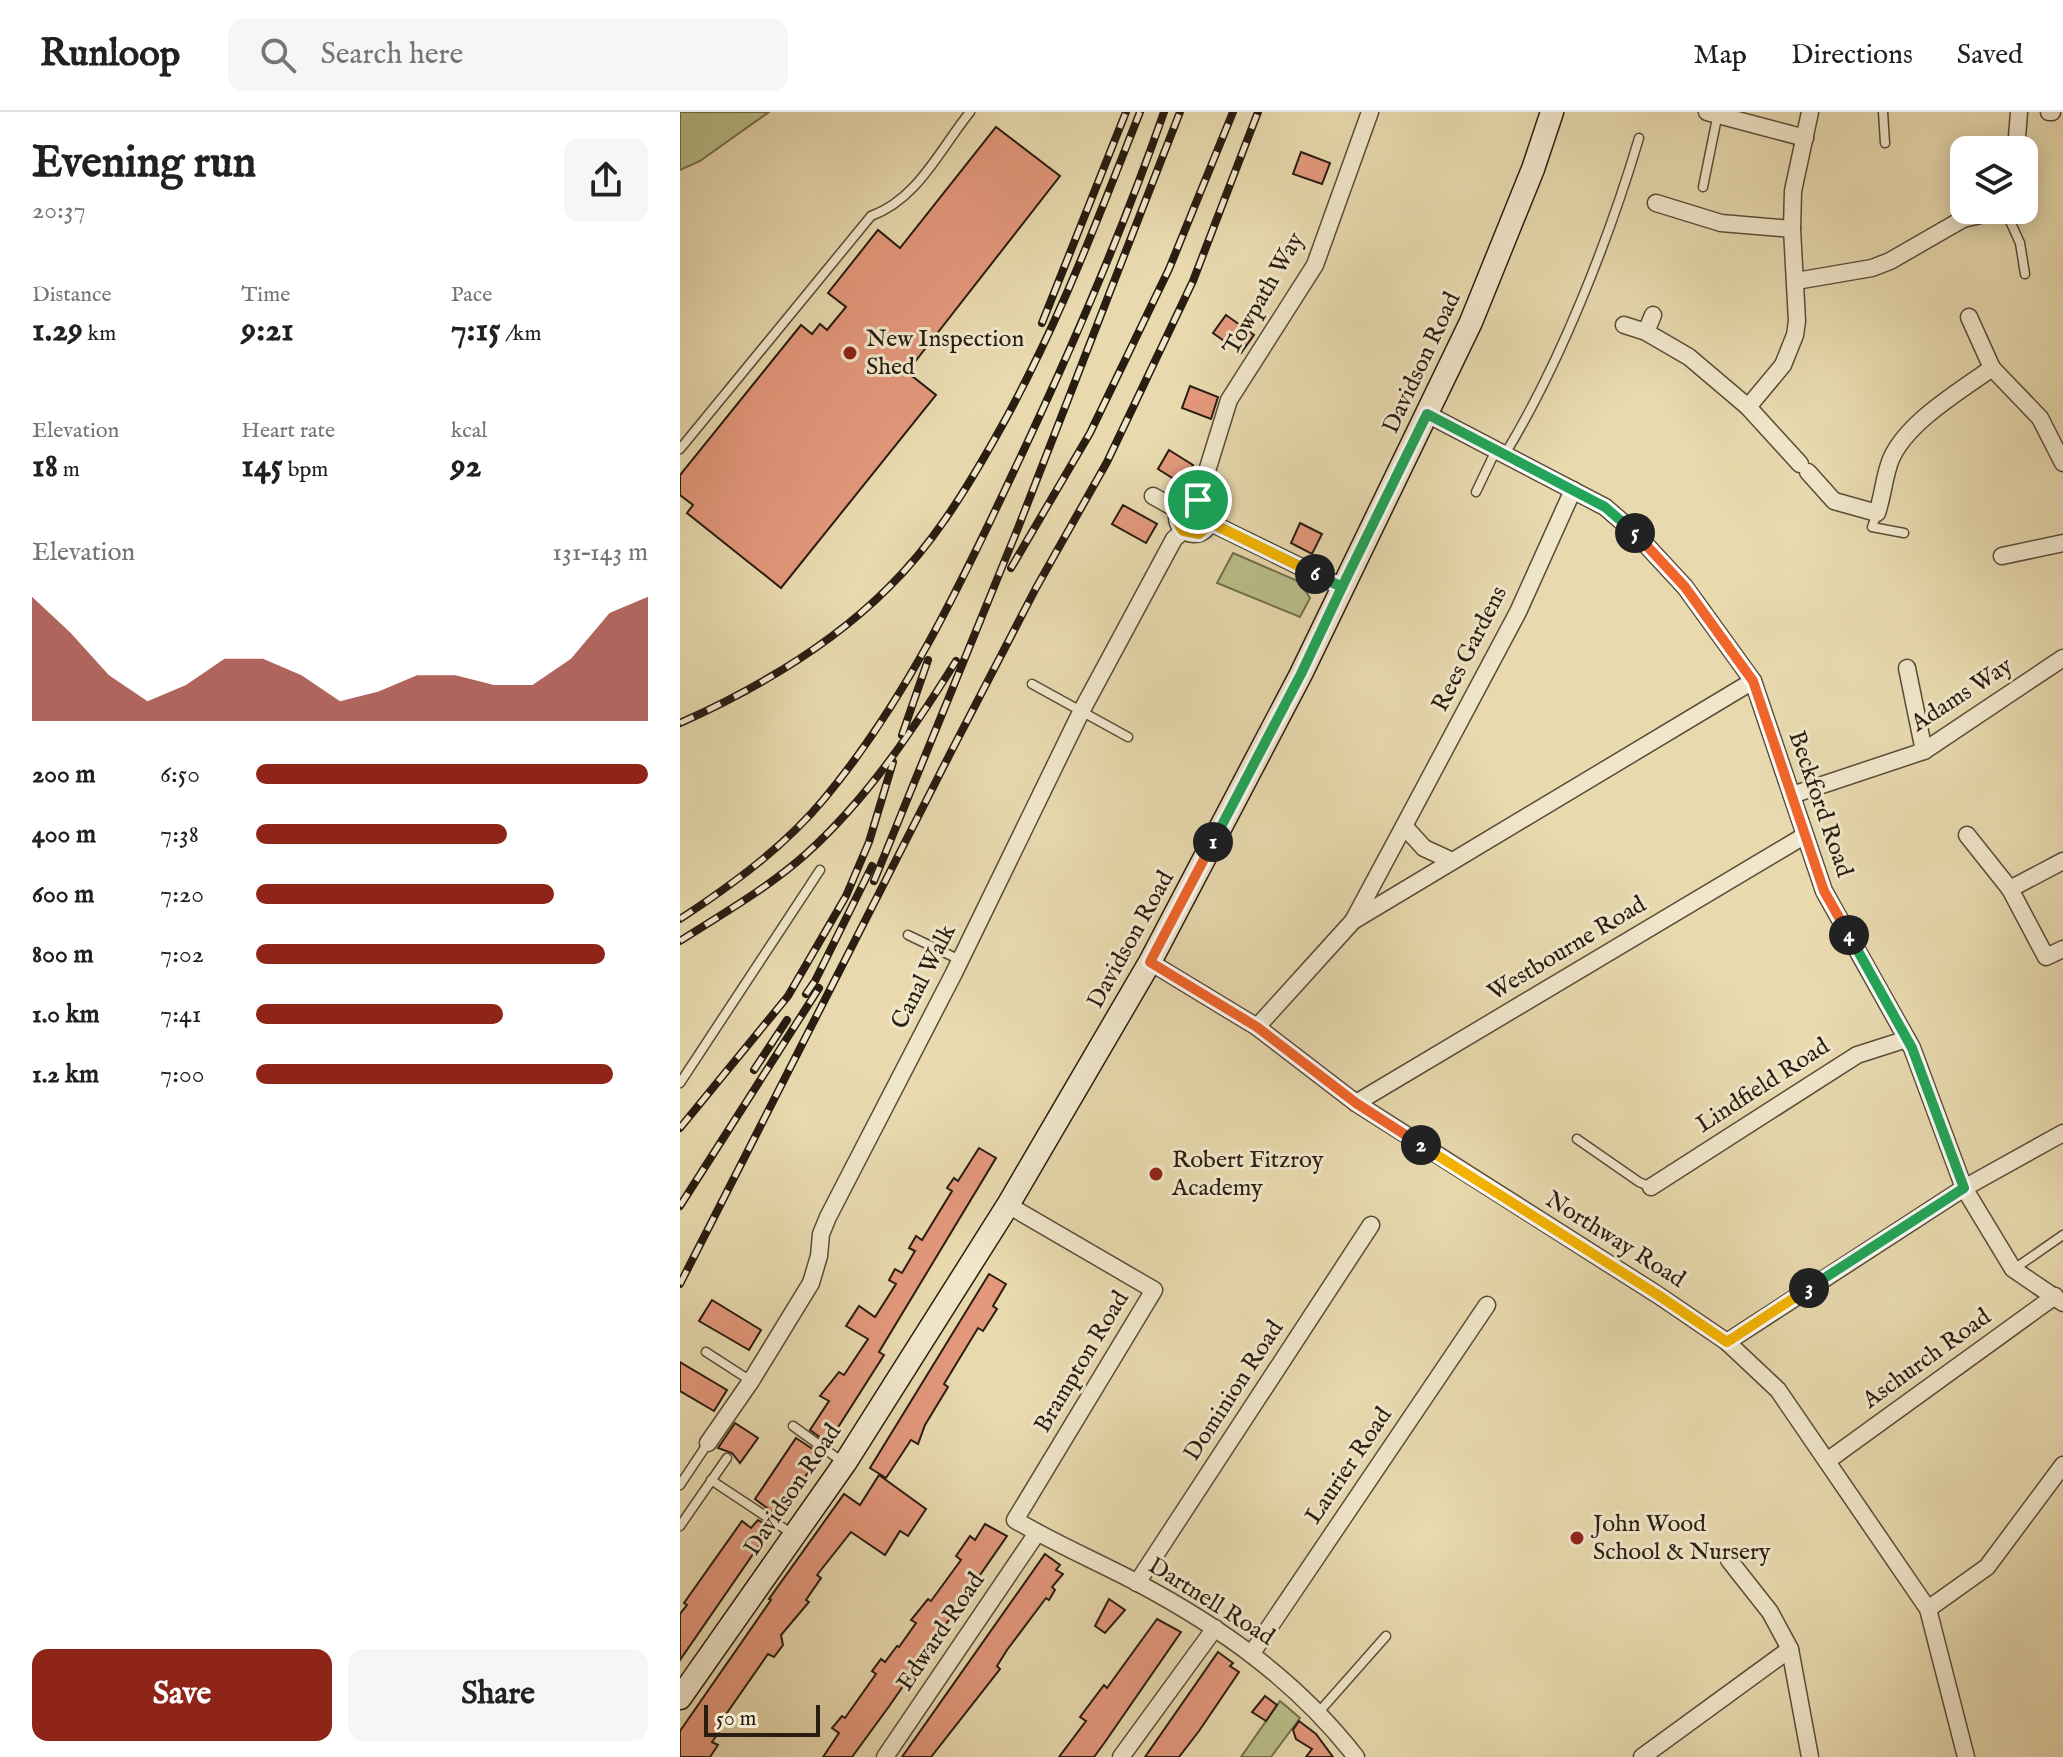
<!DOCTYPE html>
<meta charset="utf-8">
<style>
:root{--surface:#fff;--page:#f6f6f6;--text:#202124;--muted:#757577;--line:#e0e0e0;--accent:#8f2418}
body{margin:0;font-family:"IM FELL English",serif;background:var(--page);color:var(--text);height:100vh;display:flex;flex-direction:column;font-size:30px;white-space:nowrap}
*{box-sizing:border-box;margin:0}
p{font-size:26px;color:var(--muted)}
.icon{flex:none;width:44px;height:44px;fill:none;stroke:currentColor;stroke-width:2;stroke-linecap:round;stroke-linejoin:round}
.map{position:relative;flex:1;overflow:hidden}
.drawer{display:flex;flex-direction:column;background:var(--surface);width:680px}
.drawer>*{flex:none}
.controls{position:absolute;left:1270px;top:24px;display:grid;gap:16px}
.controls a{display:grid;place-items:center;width:88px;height:88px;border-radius:16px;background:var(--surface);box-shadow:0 4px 20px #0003;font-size:40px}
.scale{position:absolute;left:24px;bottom:20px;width:116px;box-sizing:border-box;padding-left:8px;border:4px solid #291d11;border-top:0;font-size:22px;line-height:28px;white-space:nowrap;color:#291d11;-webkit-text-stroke:6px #f0e6ca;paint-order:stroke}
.pin{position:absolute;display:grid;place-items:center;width:68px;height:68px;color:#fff;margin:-34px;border:4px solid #fff;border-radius:50%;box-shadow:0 2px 8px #0007}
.km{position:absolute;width:40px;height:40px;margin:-20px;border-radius:50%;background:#222;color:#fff;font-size:22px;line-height:40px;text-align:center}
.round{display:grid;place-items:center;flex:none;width:84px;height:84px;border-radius:16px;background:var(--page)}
.head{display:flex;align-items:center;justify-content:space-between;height:136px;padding:0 32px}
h1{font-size:44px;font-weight:700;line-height:60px}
.figures{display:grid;grid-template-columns:repeat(3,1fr);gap:12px;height:136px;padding:8px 32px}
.figures div{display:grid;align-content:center}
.figures b{font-size:34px;font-weight:700}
.figures small{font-size:22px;font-weight:400}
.figures p{font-size:22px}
.chart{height:224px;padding:16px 32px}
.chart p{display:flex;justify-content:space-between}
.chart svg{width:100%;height:144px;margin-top:8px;fill:var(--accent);opacity:.7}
.cta{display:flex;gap:16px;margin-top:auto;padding:16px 32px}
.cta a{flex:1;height:92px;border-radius:16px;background:var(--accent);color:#fff;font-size:32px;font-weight:700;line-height:92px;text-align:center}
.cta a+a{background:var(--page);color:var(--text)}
ul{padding:0 32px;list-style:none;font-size:26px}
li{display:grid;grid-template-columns:128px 96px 1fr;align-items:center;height:60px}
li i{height:20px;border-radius:10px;background:var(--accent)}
header{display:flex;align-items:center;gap:48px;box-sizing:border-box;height:112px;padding:0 40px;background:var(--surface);border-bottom:2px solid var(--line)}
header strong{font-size:38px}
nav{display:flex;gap:44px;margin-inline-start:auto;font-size:28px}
.search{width:560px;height:72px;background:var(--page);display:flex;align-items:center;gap:20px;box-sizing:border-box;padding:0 28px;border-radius:16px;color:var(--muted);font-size:30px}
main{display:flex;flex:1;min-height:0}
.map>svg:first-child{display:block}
</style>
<header>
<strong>Runloop</strong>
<div class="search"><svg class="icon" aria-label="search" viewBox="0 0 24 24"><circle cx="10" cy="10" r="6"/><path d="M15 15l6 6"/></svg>Search here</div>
<nav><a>Map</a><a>Directions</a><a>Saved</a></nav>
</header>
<main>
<section class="drawer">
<div class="head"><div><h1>Evening run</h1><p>20:37</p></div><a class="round"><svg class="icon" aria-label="share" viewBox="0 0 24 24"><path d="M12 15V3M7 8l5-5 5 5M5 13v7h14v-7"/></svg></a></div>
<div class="figures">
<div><p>Distance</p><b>1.29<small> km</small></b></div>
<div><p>Time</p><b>9:21</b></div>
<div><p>Pace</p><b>7:15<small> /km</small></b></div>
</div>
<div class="figures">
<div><p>Elevation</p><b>18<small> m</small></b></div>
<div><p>Heart rate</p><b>145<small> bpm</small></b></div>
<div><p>kcal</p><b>92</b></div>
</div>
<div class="chart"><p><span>Elevation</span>131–143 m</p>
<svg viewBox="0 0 160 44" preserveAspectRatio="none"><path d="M0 44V6L10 17L20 30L30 38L40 33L50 25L60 25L70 30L80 38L90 35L100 30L110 30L120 33L130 33L140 25L150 11L160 6V44z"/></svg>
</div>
<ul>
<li><b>200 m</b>6:50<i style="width:100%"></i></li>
<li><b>400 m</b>7:38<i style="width:64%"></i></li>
<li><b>600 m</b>7:20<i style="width:76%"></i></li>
<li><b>800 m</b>7:02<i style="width:89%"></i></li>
<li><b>1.0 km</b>7:41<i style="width:63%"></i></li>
<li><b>1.2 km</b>7:00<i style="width:91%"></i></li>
</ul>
<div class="cta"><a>Save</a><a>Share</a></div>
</section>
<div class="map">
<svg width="1383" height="1645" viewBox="0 0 1383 1645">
<rect width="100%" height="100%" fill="#e8d9ae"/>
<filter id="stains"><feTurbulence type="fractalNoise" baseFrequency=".0025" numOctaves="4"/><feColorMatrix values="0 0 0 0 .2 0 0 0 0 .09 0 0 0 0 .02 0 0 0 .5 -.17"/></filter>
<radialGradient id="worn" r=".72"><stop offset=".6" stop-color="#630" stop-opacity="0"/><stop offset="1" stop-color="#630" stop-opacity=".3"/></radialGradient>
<g fill="#b9be88" stroke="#716e4c" stroke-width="2">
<polygon points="0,0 89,0 20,49 0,58"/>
<polygon points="553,441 620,470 630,486 620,505 537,471"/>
<polygon points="600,1589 620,1606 591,1645 561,1645"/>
</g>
<g fill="#e3987c" stroke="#291d11" stroke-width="2">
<polygon points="316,15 380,64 227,260 256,283 101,476 7,401 13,393 0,383 0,363 121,213 132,222 140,212 147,218 166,195 148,181 198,118 220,136"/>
<polygon points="621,40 650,51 642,72 613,62"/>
<polygon points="546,203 574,223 561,241 533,221"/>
<polygon points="510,274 538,285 531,307 502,296"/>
<polygon points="489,338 513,353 502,372 478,357"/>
<polygon points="443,393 477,412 466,431 432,412"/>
<polygon points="620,411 642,422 632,442 611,431"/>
<polygon points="299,1036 316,1046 199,1240 204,1243 148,1331 130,1318 149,1289 140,1284 159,1260 164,1263 188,1227 166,1214 179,1194 195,1205 216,1172 209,1168 215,1157 222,1161 235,1139 229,1136 236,1124 242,1128 272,1079 267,1076 274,1066 278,1069"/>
<polygon points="309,1162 326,1172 313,1194 317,1197 303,1219 298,1216 264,1272 268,1275 245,1313 238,1332 231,1328 206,1366 190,1356"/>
<polygon points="32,1188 81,1218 69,1238 19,1209"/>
<polygon points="0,1250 47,1278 34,1299 0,1279"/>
<polygon points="55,1311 78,1326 60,1351 52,1341 38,1336"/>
<polygon points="116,1326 140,1342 99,1405 75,1387"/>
<polygon points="199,1363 246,1397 228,1424 220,1419 205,1443 171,1420 137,1463 141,1466 126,1488 129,1490 101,1523 103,1533 94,1545 88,1542 42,1608 46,1610 32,1630 38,1633 30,1645 0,1645 0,1619 91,1488 89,1487 164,1382 180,1393"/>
<polygon points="78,1408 91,1416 0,1548 0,1502 7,1493 4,1491 62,1409 71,1416"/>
<polygon points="305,1412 327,1424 210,1593 172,1645 143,1645 159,1621 152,1616 162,1604 165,1606 196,1562 192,1559 201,1547 205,1550 217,1534 219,1535 236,1511 231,1508 248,1487 251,1489 281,1448 276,1444 290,1424 295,1428"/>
<polygon points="365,1442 380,1453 376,1458 383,1462 372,1475 375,1478 369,1488 366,1486 327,1538 317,1554 320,1557 251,1645 222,1645"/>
<polygon points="429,1487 445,1498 425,1521 415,1514"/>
<polygon points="477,1507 501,1520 425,1630 414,1645 379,1645 406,1609 400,1605 424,1573 427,1576"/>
<polygon points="538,1540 553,1551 550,1554 559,1560 519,1619 499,1645 465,1645"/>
<polygon points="585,1584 597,1593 586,1609 572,1600"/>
<polygon points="619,1609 636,1622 653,1645 626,1645 632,1637 616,1627 613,1618"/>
</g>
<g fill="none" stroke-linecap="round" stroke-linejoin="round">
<g stroke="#594c38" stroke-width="11">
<g id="lane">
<polyline points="1203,0 1205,31"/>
<polyline points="1023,75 1038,1"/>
<polyline points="1325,98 1340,131 1345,162"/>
<path d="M 0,337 L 191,104 C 238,87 260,37 290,0"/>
<path d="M 825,342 C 880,252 929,127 959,26"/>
<polyline points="796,380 816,338"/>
<polyline points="1197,401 1192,415 1224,421"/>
<polyline points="352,572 448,625"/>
<polyline points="228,823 280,848"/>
<polyline points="0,971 140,758"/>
<polyline points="897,1027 959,1070 971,1075"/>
<polyline points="1334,1157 1383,1123"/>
<polyline points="26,1240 71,1269"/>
<polyline points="113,1314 164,1351"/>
<polyline points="31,1368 114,1423"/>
<polyline points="0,1373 28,1331"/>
<polyline points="0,1414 47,1346"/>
<polyline points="638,1601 706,1524"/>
</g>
</g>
<g stroke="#594c38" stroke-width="19">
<g id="street">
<polyline points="1027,0 1125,26"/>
<polyline points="1369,0 1372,0"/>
<polyline points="1336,38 1339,0"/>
<polyline points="976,91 1041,111 1112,117"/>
<polyline points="1116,169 1192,156 1210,149 1283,107 1322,98"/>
<polyline points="973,203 966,220 1009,245 1068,295 1103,253 1115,223 1117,209 1112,117 1113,79 1130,0"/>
<polyline points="1289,205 1312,256"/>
<polyline points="944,213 966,220"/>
<polyline points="1068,295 1120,352"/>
<polyline points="747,302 925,395 954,420 1005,475 1073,569 1144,779 1232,936 1284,1076 1333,1157 1383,1191"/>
<path d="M 1128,360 L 1154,389 L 1197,401 C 1203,384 1204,364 1211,347 C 1227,310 1280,279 1312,256 L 1360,306 L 1383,351"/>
<polyline points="473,384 498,398"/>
<circle cx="514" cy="405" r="17"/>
<polyline points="518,388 549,288 635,153 690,0"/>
<polyline points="531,411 662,475"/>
<polyline points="1322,444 1383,431"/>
<polyline points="1227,556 1244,639"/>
<polyline points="1112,683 1244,639 1383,546"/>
<polyline points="724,714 838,500 893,378"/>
<polyline points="1287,723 1330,777"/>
<polyline points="770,748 744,736 724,714 673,809 1073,569"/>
<polyline points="1383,749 1330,777 1366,845 1383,837"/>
<polyline points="470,850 577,915 676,991 978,1183 1047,1230 1098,1278 1248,1497 1286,1645"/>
<polyline points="577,915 673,809"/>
<polyline points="676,991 1124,724"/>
<polyline points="971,1075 1177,943 1227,927"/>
<path d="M 328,1093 L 474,1178 L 335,1408 C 374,1431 416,1449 456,1470 C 541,1515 617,1569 676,1645"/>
<polyline points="1047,1230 1284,1076 1383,1021"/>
<polyline points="28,1331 71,1269 131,1171 139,1144 141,1122 148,1105 274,861 402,598 494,427 503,419"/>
<polyline points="1147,1349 1375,1184"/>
<polyline points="1049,1448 1090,1500 1110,1537 1130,1645"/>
<polyline points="457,1471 691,1113"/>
<polyline points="1248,1497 1307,1455 1383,1353"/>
<polyline points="572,1541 807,1193"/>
<polyline points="205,1645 357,1421"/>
<polyline points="441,1645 535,1516"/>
<polyline points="962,1645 1110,1537"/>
</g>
</g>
<g stroke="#291d11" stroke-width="25">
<polyline id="secondary" points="0,1586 165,1351 328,1093 470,850 621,562 791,210 853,57 872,0"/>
</g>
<use href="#lane" stroke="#f0e6ca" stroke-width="8"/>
<use href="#street" stroke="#f0e6ca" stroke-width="16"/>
<use href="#secondary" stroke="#f0e6ca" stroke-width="22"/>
<g stroke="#291d11" stroke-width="8">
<g id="rail">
<polyline points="362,211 446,0"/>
<polyline points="331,456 410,321 489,157 553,0"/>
<path d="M 0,611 C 74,578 150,534 208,476 C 252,433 284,381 314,328 C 375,221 415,114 460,0"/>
<polyline points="222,623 248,548"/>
<polyline points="194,769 338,416 500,0"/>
<path d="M 0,807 C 52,773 104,735 144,687 C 224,591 279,476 332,363 C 388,245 441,124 484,0"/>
<path d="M 0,829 C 42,802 88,776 126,742 C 187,687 233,618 276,549"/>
<polyline points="126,882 135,869 192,754"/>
<polyline points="74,958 107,908"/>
<polyline points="0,1016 108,884 166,784 189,730 213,650"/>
<polyline points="0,1094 139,876"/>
<polyline points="0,1172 273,636 356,476 427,350 513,169 578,0"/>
</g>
</g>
<use href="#rail" stroke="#f0e6ca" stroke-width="5" stroke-dasharray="15" stroke-linecap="butt"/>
</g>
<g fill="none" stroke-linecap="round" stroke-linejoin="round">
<g stroke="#fff" stroke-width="16">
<polyline id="split-1" points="518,388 529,396 531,411 662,475 621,562 533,730"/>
</g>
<g stroke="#fff" stroke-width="16">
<polyline id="split-2" points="533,730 470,850 577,915 676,991 741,1033"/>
</g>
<g stroke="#fff" stroke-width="16">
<polyline id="split-3" points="741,1033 978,1183 1047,1230 1129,1176"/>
</g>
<g stroke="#fff" stroke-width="16">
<polyline id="split-4" points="1129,1176 1284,1076 1232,936 1169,823"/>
</g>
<g stroke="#fff" stroke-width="16">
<polyline id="split-5" points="955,421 1005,475 1073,569 1144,779 1169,823"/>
</g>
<g stroke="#fff" stroke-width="16">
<polyline id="split-6" points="635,462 662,475 747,302 925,395 955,421"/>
</g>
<g stroke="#fff" stroke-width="16">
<path id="split-7" d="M 518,388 C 498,387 491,404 503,419 L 519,422 L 531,411 L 635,462"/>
</g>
<use href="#split-1" stroke="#22a559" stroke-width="10"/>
<use href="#split-2" stroke="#f0652b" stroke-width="10"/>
<use href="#split-3" stroke="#f5b400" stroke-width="10"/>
<use href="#split-4" stroke="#22a559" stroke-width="10"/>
<use href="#split-5" stroke="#f0652b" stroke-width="10"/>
<use href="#split-6" stroke="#22a559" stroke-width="10"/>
<use href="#split-7" stroke="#f5b400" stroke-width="10"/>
</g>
<g fill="#8f2418" stroke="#f0e6ca" stroke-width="3">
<circle cx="170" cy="241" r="8"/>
<circle cx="476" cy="1062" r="8"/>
<circle cx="897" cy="1426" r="8"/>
</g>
<g text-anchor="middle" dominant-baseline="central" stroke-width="6" stroke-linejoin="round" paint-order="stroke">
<g font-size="24" fill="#291d11" stroke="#f0e6ca">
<text transform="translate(584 182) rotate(-60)">Towpath Way</text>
<text transform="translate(742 251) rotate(-65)">Davidson Road</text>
<text transform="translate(790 537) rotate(-63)">Rees Gardens</text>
<text transform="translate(1282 583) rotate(-33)">Adams Way</text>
<text transform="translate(1140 692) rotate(71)">Beckford Road</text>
<text transform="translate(451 828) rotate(-61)">Davidson Road</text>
<text transform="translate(887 837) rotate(-31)">Westbourne Road</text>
<text transform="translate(244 865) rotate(-63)">Canal Walk</text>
<text transform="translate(1083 974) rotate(-33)">Lindfield Road</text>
<text transform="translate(935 1128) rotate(32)">Northway Road</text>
<text transform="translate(1247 1247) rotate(-36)">Aschurch Road</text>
<text transform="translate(402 1250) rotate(-59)">Brampton Road</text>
<text transform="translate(554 1279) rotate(-57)">Dominion Road</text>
<text transform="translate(669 1354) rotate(-56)">Laurier Road</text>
<text transform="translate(113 1378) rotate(-56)">Davidson Road</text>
<text transform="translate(531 1490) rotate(32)">Dartnell Road</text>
<text transform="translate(261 1520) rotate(-56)">Edward Road</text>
</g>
<g font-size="24" fill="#291d11" stroke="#f0e6ca" text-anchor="start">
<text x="186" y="227">New Inspection<tspan x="186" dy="28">Shed</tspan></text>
<text x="492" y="1048">Robert Fitzroy<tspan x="492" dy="28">Academy</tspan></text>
<text x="913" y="1412">John Wood<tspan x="913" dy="28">School &amp; Nursery</tspan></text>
</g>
</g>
<rect width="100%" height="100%" filter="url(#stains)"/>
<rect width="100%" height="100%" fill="url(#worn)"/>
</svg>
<div class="controls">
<a><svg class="icon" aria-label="layers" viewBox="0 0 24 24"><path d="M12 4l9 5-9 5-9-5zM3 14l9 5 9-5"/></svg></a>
</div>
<div class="scale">50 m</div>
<div class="pin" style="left:518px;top:388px;background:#1e9e55"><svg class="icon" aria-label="arrive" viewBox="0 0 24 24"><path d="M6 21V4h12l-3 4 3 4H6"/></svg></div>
<b class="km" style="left:533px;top:730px">1</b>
<b class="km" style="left:741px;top:1033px">2</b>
<b class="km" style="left:1129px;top:1176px">3</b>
<b class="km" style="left:1169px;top:823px">4</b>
<b class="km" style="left:955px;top:421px">5</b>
<b class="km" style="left:635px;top:462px">6</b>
</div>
</main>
